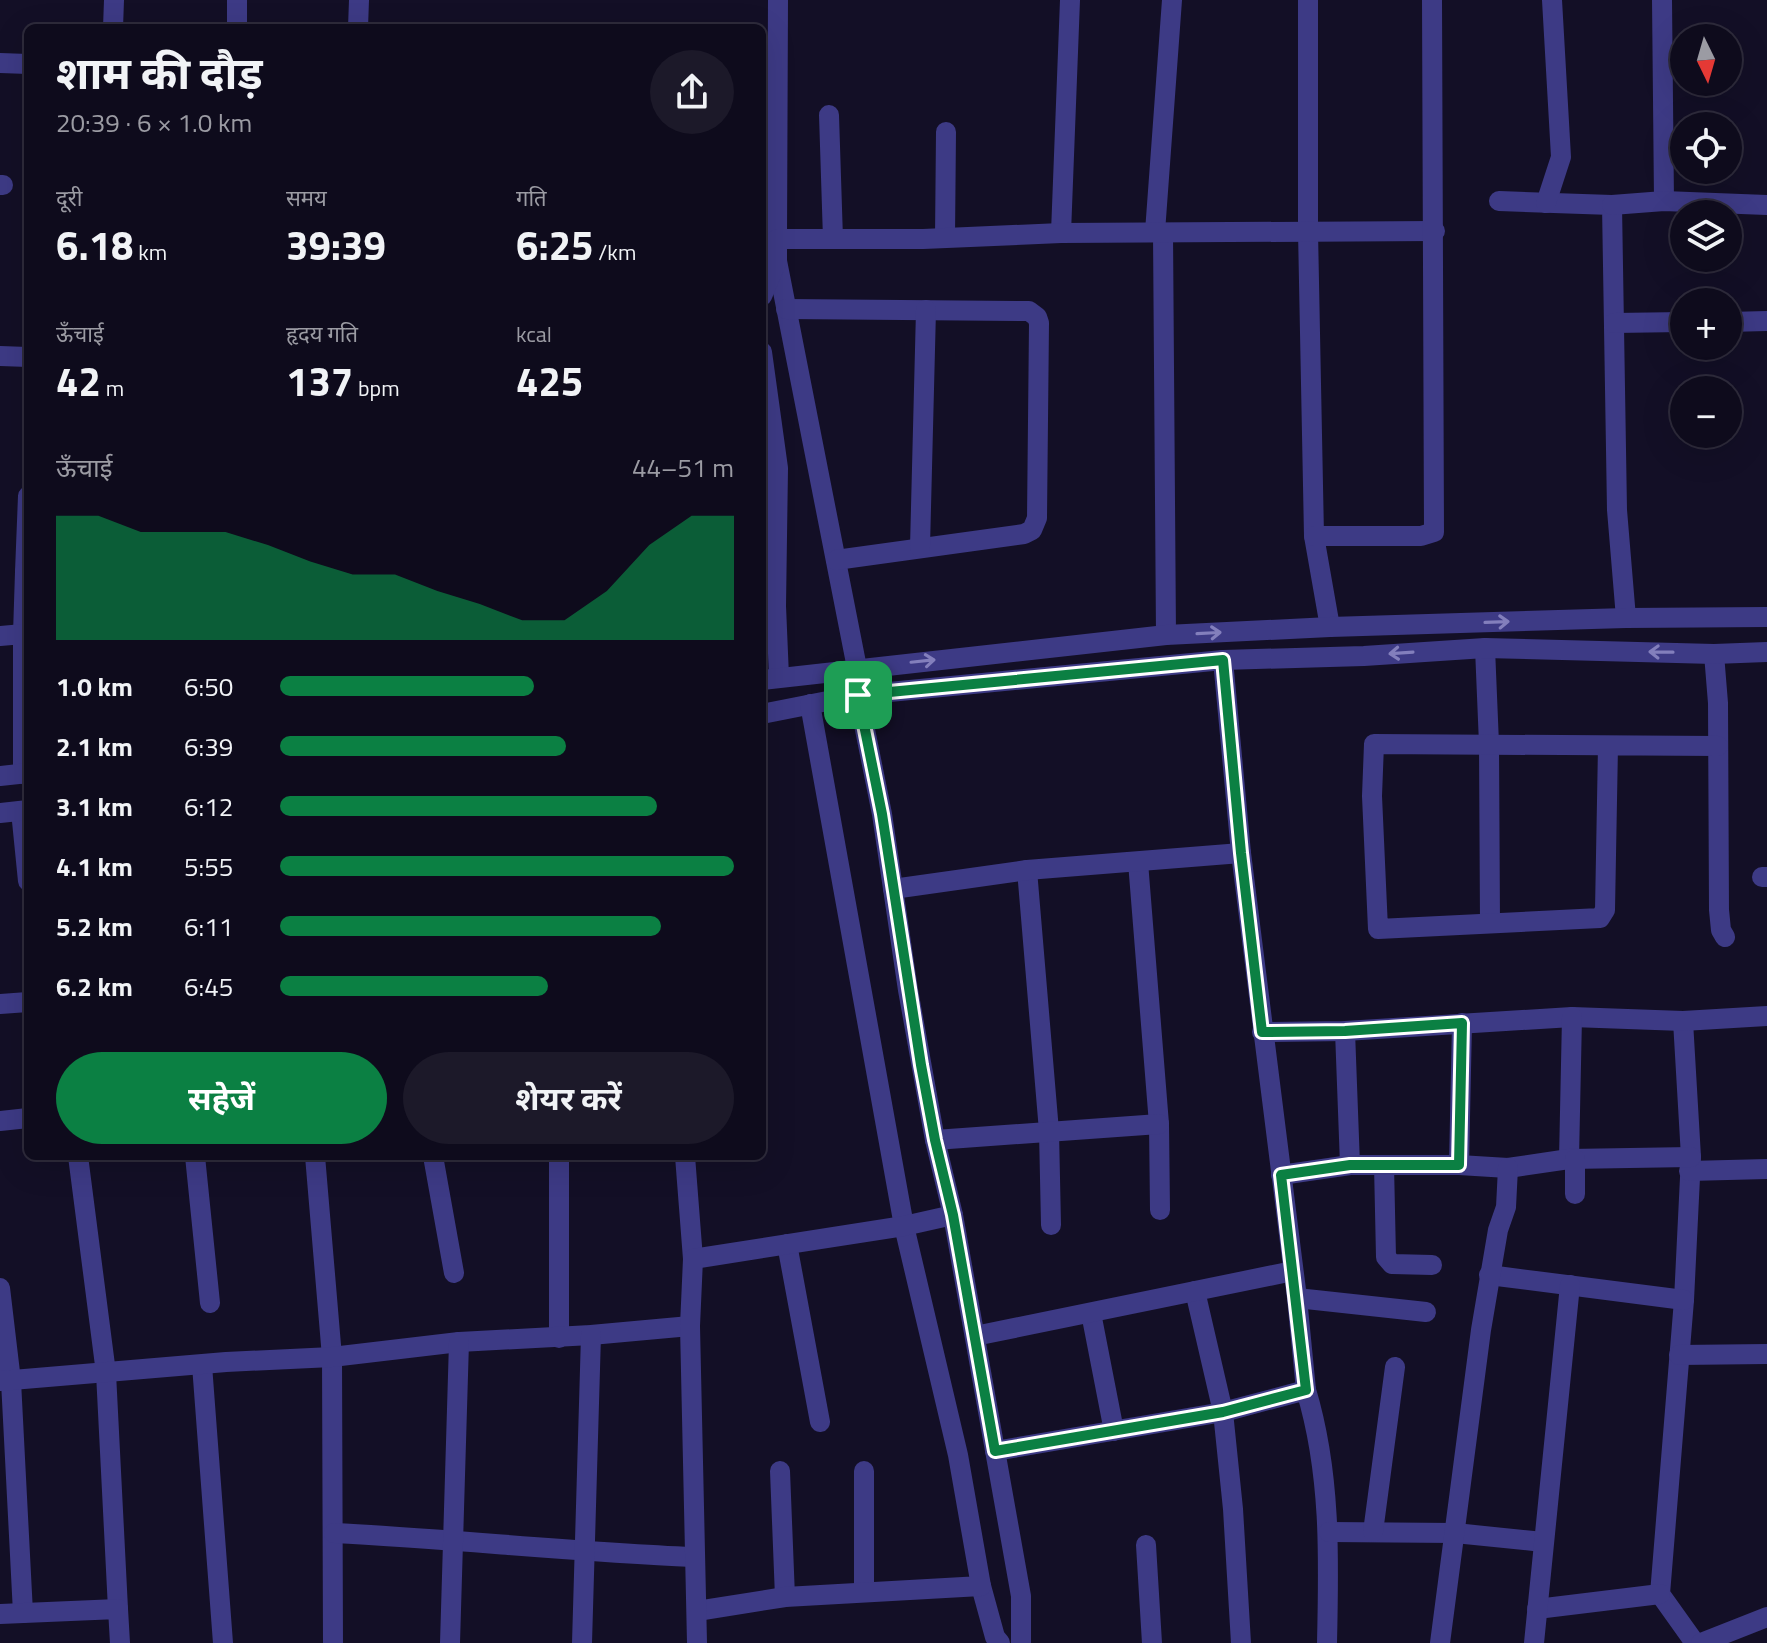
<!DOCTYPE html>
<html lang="hi">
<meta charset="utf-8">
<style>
:root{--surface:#0e0b1c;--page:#1c1929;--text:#f1f3f6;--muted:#9b9ba3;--line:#2e2b3b;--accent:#0b8043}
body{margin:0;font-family:"Titillium Web","Noto Sans Devanagari",sans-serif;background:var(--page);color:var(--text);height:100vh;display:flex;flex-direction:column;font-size:30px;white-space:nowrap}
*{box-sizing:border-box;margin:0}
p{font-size:26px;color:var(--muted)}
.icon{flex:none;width:44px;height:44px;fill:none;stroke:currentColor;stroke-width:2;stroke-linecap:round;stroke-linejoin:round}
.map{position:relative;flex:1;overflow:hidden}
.details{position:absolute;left:24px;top:24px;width:742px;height:1136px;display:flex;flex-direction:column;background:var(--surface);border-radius:12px;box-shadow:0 8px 32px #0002,0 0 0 2px var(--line)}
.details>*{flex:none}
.needle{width:52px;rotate:175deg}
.controls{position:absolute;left:1670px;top:24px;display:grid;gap:16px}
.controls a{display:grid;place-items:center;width:72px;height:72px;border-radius:50%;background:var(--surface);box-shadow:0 8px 32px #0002,0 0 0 2px var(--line);font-size:40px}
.pin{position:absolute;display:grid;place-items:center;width:68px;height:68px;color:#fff;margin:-34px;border-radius:16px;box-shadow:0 4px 12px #0006}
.round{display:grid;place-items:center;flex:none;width:84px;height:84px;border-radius:42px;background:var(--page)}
.overview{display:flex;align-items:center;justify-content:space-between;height:136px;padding:0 32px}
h1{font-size:44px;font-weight:700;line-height:60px}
.figures{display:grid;grid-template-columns:repeat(3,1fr);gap:12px;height:136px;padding:8px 32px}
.figures div{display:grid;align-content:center}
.figures b{font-size:40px;font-weight:700}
.figures small{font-size:22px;font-weight:400}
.figures p{font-size:22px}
.chart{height:224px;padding:16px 32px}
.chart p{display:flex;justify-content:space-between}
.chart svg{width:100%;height:144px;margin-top:8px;fill:var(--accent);opacity:.7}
.button{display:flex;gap:16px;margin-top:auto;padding:16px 32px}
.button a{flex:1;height:92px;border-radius:48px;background:var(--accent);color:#fff;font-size:32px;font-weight:700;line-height:92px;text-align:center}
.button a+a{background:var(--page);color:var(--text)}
ul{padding:0 32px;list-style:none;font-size:26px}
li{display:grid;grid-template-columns:128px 96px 1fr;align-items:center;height:60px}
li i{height:20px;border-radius:10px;background:var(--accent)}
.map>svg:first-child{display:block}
</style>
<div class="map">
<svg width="1767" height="1643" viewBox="0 0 1767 1643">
<rect width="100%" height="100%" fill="#130f26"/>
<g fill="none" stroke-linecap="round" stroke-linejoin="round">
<g stroke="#3d3a85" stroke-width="20">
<polyline points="1308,0 1308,231 1314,536 1330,627"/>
<polyline points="1662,0 1664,201"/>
<polyline points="113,28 114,0"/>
<polyline points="237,28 237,0"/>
<polyline points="358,28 359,0"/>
<polyline points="0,63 28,64"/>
<polyline points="829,115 833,239"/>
<polyline points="0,185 3,185"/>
<polyline points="1499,201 1612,205 1617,510 1626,618"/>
<polyline points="1546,203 1561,157 1552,0"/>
<polyline points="1612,205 1664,201 1767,205"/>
<polyline points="1155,232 1172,0"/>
<polyline points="1061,233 1070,0"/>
<polyline points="1163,233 1166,635"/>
<polyline points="945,237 946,132"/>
<polyline points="777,239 778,0"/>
<polyline points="762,262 777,261 857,668 858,695 882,814 908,990 935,1140 953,1215 1021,1596 1021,1643"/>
<polyline points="762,296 777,261 777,239 923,239 1061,233 1435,231"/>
<polyline points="786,309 1029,311 1037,317 1039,323 1037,518 1032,530 1024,534 836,560"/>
<polyline points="1728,322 1767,321"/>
<polyline points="1614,323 1684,322"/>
<polyline points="762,352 778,468 776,606 779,677"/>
<polyline points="0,356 28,357"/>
<polyline points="28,496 25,572 28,572"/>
<polyline points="1314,536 1421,536 1434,532 1432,0"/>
<polyline points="920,547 926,310"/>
<polyline points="23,634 25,572"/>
<polyline points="0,636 23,634 23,774"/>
<polyline points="1485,648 1489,744 1490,922"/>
<polyline points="1714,654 1718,703 1719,910 1721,930 1725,937"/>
<polyline points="1223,660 1241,853 1297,1298 1306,1390"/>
<polyline points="762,680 1166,635 1330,627 1626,618 1767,617"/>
<polyline points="762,714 858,695 1223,660 1364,656 1485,648 1714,654 1767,652"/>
<polyline points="1608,746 1605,910 1600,918 1378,929 1372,796 1374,744 1718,746"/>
<polyline points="0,776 28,773"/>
<polyline points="21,811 28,881"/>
<polyline points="0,813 28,810"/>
<polyline points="1138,862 1159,1124 1160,1210"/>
<polyline points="1027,870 1049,1131 1051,1225"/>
<polyline points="1762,877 1767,877"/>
<polyline points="893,889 1027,870 1241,853"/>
<polyline points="0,1004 28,1002"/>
<polyline points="1683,1021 1691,1157 1684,1300 1660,1594 1695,1643"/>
<polyline points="1345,1031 1350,1165"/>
<polyline points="1262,1032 1345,1031 1572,1017 1683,1021 1767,1016"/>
<polyline points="0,1121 28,1118"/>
<polyline points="935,1140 1159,1124"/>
<polyline points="78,1156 106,1373 118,1609"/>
<polyline points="195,1156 210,1303"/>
<polyline points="315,1156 332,1357 333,1643"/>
<polyline points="433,1156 454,1273"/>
<polyline points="559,1156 559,1338"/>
<polyline points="685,1156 693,1259"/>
<polyline points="1569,1159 1572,1017"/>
<polyline points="1384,1165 1386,1257 1392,1264 1432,1265"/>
<polyline points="1459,1165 1462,1023"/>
<polyline points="1689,1171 1767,1169"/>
<polyline points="1281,1175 1350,1165 1459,1165 1508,1168 1569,1159 1691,1157"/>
<polyline points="1575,1194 1575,1159"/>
<polyline points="787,1244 820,1422"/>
<polyline points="1489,1275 1684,1300"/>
<polyline points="0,1288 11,1381 23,1613"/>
<polyline points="1195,1291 1223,1412 1233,1509 1241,1643"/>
<polyline points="1297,1298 1426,1312"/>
<polyline points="1091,1313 1114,1431"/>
<polyline points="975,1336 1293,1271"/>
<polyline points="1679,1355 1767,1354"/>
<polyline points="202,1365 223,1643"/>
<polyline points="0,1381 226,1362 332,1357 459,1342 591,1335 690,1326"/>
<path d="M 995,1451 L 1223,1412 L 1306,1390 C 1331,1473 1329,1558 1327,1643"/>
<polyline points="780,1471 785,1597"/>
<polyline points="1329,1532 1455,1533 1543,1542"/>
<polyline points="1373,1532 1395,1367"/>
<path d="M 334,1533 C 454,1539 573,1552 693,1557"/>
<polyline points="1146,1545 1152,1643"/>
<polyline points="981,1586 995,1637 1000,1643"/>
<polyline points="864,1592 864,1471"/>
<polyline points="1537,1609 1660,1594"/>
<polyline points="697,1611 785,1597 981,1586 958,1455 904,1226 810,704"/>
<polyline points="0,1614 118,1609 120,1643"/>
<polyline points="450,1643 459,1342"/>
<polyline points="582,1643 591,1335"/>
<polyline points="697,1643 690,1326 693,1259 904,1226 953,1215"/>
<polyline points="1440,1643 1481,1330 1498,1230 1506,1207 1508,1168"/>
<polyline points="1534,1643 1570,1285"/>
<polyline points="1701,1643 1767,1617"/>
</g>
</g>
<defs><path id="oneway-shaft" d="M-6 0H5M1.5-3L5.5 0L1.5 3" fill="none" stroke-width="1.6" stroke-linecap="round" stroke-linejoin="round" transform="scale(2)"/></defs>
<g stroke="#837fbc">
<use href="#oneway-shaft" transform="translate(1497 622) rotate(-2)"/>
<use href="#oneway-shaft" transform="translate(1209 633) rotate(-3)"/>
<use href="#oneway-shaft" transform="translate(1661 652) rotate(-179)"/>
<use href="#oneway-shaft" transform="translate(1401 653) rotate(176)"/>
<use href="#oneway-shaft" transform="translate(923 661) rotate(-6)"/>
</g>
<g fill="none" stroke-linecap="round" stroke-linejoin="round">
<g stroke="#fff" stroke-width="16">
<polygon id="route" points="1223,660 1241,853 1262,1032 1345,1031 1462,1023 1459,1165 1350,1165 1281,1175 1306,1390 1223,1412 995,1451 953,1215 935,1140 921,1065 882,814 858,695"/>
</g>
<use href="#route" stroke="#0b8043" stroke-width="10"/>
</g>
</svg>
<div class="controls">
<a><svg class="needle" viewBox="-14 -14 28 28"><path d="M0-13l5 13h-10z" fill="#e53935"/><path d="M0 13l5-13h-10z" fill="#9b9ba3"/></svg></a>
<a><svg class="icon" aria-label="locate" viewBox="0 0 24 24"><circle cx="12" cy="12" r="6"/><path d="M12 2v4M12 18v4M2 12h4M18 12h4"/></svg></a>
<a><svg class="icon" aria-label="layers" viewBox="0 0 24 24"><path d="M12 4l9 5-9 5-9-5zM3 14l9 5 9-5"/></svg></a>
<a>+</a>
<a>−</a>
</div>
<div class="pin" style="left:858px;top:695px;background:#1e9e55"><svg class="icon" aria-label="arrive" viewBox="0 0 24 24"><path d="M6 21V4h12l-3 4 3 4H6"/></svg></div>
<section class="details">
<div class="overview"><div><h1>शाम की दौड़</h1><p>20:39 · 6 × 1.0 km</p></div><a class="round"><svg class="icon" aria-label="share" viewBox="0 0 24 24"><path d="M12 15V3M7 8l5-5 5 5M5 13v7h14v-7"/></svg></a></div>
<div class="figures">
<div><p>दूरी</p><b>6.18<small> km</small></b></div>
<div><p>समय</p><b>39:39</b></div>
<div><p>गति</p><b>6:25<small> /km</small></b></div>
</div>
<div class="figures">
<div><p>ऊँचाई</p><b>42<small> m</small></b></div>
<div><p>हृदय गति</p><b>137<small> bpm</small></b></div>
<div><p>kcal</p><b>425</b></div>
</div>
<div class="chart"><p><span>ऊँचाई</span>44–51 m</p>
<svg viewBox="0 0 160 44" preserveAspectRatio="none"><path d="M0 44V6L10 6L20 11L30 11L40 11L50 15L60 20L70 24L80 24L90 29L100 33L110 38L120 38L130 29L140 15L150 6L160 6V44z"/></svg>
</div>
<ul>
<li><b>1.0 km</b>6:50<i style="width:56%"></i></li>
<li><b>2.1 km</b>6:39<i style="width:63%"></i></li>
<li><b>3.1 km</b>6:12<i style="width:83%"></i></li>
<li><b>4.1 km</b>5:55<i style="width:100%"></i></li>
<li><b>5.2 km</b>6:11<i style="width:84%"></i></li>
<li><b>6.2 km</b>6:45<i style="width:59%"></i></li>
</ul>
<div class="button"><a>सहेजें</a><a>शेयर करें</a></div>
</section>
</div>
